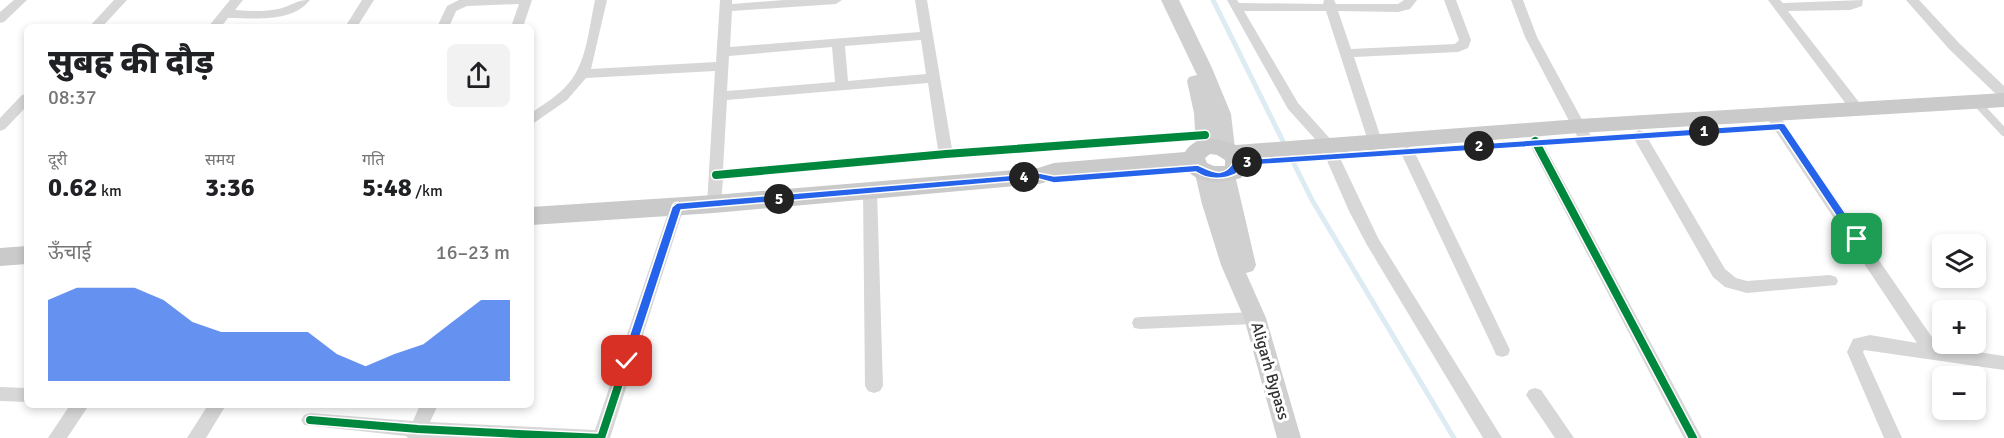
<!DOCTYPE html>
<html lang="hi">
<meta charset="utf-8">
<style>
:root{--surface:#fff;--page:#f2f2f2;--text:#202124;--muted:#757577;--accent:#2563eb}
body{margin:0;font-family:Signika,"Noto Sans Devanagari",sans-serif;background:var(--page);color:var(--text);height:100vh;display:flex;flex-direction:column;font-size:22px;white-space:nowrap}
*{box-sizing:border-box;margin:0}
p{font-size:20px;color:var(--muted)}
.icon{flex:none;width:33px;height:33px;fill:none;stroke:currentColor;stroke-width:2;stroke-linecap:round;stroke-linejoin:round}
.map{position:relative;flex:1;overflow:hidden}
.sheet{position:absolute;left:24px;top:24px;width:510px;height:384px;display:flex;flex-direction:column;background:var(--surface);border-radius:9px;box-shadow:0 3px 9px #0003}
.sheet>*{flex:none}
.controls{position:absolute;left:1932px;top:234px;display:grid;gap:12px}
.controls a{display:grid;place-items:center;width:54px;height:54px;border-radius:9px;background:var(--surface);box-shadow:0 3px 9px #0003;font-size:30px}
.pin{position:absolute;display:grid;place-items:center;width:51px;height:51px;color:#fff;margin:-26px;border-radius:12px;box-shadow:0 3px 9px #0006}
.km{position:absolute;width:30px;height:30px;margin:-15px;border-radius:50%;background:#222;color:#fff;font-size:16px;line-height:30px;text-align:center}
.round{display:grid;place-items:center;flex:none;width:63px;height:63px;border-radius:9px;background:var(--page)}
.summary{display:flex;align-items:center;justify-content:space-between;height:102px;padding:0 24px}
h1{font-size:33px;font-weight:800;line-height:45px}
.figures{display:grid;grid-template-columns:repeat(3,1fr);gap:9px;height:102px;padding:6px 24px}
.figures div{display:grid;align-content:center}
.figures b{font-size:26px;font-weight:800}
.figures small{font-size:16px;font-weight:400}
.figures p{font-size:16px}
.chart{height:168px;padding:12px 24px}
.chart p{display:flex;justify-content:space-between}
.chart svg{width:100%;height:108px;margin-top:6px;fill:var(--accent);opacity:.7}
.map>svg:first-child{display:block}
</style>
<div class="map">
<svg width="2004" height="438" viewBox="0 0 2004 438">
<rect width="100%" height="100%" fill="#fff"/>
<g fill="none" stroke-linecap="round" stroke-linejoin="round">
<polyline stroke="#ddebf3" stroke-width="5" points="1213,0 1312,200 1454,438"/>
<polyline stroke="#d7d7d7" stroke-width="8" points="1977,103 2004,132"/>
<g fill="#d7d7d7" fill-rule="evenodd">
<polygon points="14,0 27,0 4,22 0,23 0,12"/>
<polygon points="114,0 127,0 102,27 89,27"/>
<path d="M 230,0 L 243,0 L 235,10 C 249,11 264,12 278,9 C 293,6 294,0 310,0 C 291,23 256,18 228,18 L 221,27 L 208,27 Z"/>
<polygon points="362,0 374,0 357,27 345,27"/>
<polygon points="459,0 532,0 523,27 511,27 519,4 467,6 456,11 449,27 437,27 447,6"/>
<path d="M 595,0 L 607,0 L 591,69 L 716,62 L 720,0 L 732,0 L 732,4 L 784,0 L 842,0 L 836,4 L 732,11 L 730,47 L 920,32 L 915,0 L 927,0 L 952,149 L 1205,130 L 1212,135 L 1205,140 L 946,159 L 723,179 L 721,204 L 714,209 L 707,204 L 715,71 L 586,78 L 567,100 L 531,125 L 531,113 C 544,104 558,96 568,84 C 587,63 589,27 595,0 ZM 921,40 L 926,74 L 848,81 L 845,46 ZM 832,47 L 835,82 L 727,91 L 729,56 ZM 928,83 L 938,150 L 723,169 L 727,100 Z"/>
<polygon points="1227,0 1237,0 1239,3 1323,4 1324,0 1334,0 1336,4 1398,4 1404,0 1417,0 1410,9 1398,12 1338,11 1351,49 1455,44 1459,40 1444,0 1456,0 1471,40 1468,48 1458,52 1354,57 1382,141 1375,146 1368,141 1326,11 1244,11 1298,103 1333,142 1335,145 1333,148 1323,148 1288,109"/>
<polygon points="1511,0 1523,0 1537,37 1592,138 1590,141 1580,141 1578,138 1525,37"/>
<polygon points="1768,0 1780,0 1783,3 1863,0 1862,6 1850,10 1788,11 1862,106 1864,109 1862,112 1852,112"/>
<polygon points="1906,0 1919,0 1959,43 2004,86 2004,98 1999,97 1949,49"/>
<polygon points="27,94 27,106 5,129 0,131 0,118 22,95"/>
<polygon points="1772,110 1777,112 1938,346 2004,356 2004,370 1864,350 1863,352 1902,438 1884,438 1847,352 1853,339 1870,335 1917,343 1765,115"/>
<polygon points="1639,130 1644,132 1725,269 1736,278 1747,281 1830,275 1836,277 1838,281 1836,285 1747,293 1725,287 1713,277 1632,135"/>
<polygon points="1535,136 1542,141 1702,438 1684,438 1528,141"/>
<polygon points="1407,146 1414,151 1510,350 1508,355 1502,357 1496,355 1494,350 1400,151"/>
<polygon points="1332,151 1339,156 1378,238 1502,438 1483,438 1367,245 1349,211 1325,156"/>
<polygon points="870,186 877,191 883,386 880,391 874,393 868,391 865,386 863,191"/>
<polygon points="677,202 682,203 684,207 610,438 408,438 406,436 304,425 301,420 304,415 310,413 413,421 420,405 438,405 430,422 595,430 670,207 672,203"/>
<polygon points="1255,312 1261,313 1263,318 1261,323 1255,324 1140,329 1134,328 1132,323 1134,318 1140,317"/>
<polygon points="0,387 27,388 27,402 0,401"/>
<polygon points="1535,388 1541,390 1574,438 1555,438 1526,395 1529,390"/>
<polygon points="70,405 89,405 67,438 48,438"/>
<polygon points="208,405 226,405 206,438 187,438"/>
</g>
<g fill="#d0d0d0" fill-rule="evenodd">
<polygon points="1161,0 1179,0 1212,68 1231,114 1235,148 1232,153 1225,155 1218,153 1215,147 1213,151 1206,153 1199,151 1196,146 1194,113 1187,81 1189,77 1197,75"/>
<polygon points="1205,167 1212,169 1215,174 1218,170 1225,168 1232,170 1235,175 1256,265 1253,271 1246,273 1266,318 1301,438 1277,438 1244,318 1221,265 1202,204 1195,174 1198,169"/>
</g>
<g fill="#cacaca" fill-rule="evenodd">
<path d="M 2004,93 L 2004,107 L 1579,133 L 1248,160 L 1248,165 L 1241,178 C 1222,183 1199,186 1185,168 L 1056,179 L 1039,184 L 714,213 L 531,225 L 531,207 L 714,195 L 1038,168 L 1054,163 L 1185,152 C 1197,133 1219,138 1236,145 L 1579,119 ZM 1210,154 L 1217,155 L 1225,160 L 1225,166 L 1214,166 L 1207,163 L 1205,158 Z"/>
<polygon points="27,246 27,264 0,266 0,248"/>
</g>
<g stroke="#fff" stroke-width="11">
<g id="cycleway">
<polyline points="1535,141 1693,438"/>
<polyline points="716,175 946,154 1205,135"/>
<polyline points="310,420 418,429 601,438 677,207"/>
</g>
</g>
<use href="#cycleway" stroke="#00873e" stroke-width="8"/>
</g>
<path fill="#2563eb" stroke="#fff" stroke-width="1.5" d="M 1782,123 L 1785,124 L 1861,236 L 1861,241 L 1853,241 L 1779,130 L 1240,166 L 1236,174 C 1223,180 1208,180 1196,172 L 1054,183 L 1039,179 L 681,210 L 632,361 L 627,365 L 621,361 L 672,207 L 677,203 L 1039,173 L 1054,176 L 1198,165 C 1213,172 1224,179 1234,161 L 1237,160 Z"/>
<g text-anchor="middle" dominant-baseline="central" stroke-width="6" stroke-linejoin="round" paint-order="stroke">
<g font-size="16" fill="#333" stroke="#fff">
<text transform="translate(1270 371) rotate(74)">Aligarh Bypass</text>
</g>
</g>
</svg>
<div class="controls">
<a><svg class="icon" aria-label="layers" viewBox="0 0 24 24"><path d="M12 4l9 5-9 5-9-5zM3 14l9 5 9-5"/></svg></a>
<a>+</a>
<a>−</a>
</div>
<div class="pin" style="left:1857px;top:239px;background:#1e9e55"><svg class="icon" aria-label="arrive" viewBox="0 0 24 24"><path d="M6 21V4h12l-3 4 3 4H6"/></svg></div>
<div class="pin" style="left:627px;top:361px;background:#d93025"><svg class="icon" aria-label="check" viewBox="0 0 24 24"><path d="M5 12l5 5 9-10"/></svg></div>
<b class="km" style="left:1704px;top:131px">1</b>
<b class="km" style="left:1479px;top:146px">2</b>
<b class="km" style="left:1247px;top:162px">3</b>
<b class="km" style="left:1024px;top:177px">4</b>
<b class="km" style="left:779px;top:199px">5</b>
<section class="sheet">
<div class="summary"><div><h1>सुबह की दौड़</h1><p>08:37</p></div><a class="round"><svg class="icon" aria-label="share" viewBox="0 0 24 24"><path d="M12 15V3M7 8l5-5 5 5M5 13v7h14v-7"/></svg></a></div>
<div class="figures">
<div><p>दूरी</p><b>0.62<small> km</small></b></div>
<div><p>समय</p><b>3:36</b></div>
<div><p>गति</p><b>5:48<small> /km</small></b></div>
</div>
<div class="chart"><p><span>ऊँचाई</span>16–23 m</p>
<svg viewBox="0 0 160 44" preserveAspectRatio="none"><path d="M0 44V11L10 6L20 6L30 6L40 11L50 20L60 24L70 24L80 24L90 24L100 33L110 38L120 33L130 29L140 20L150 11L160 11V44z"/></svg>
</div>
</section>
</div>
